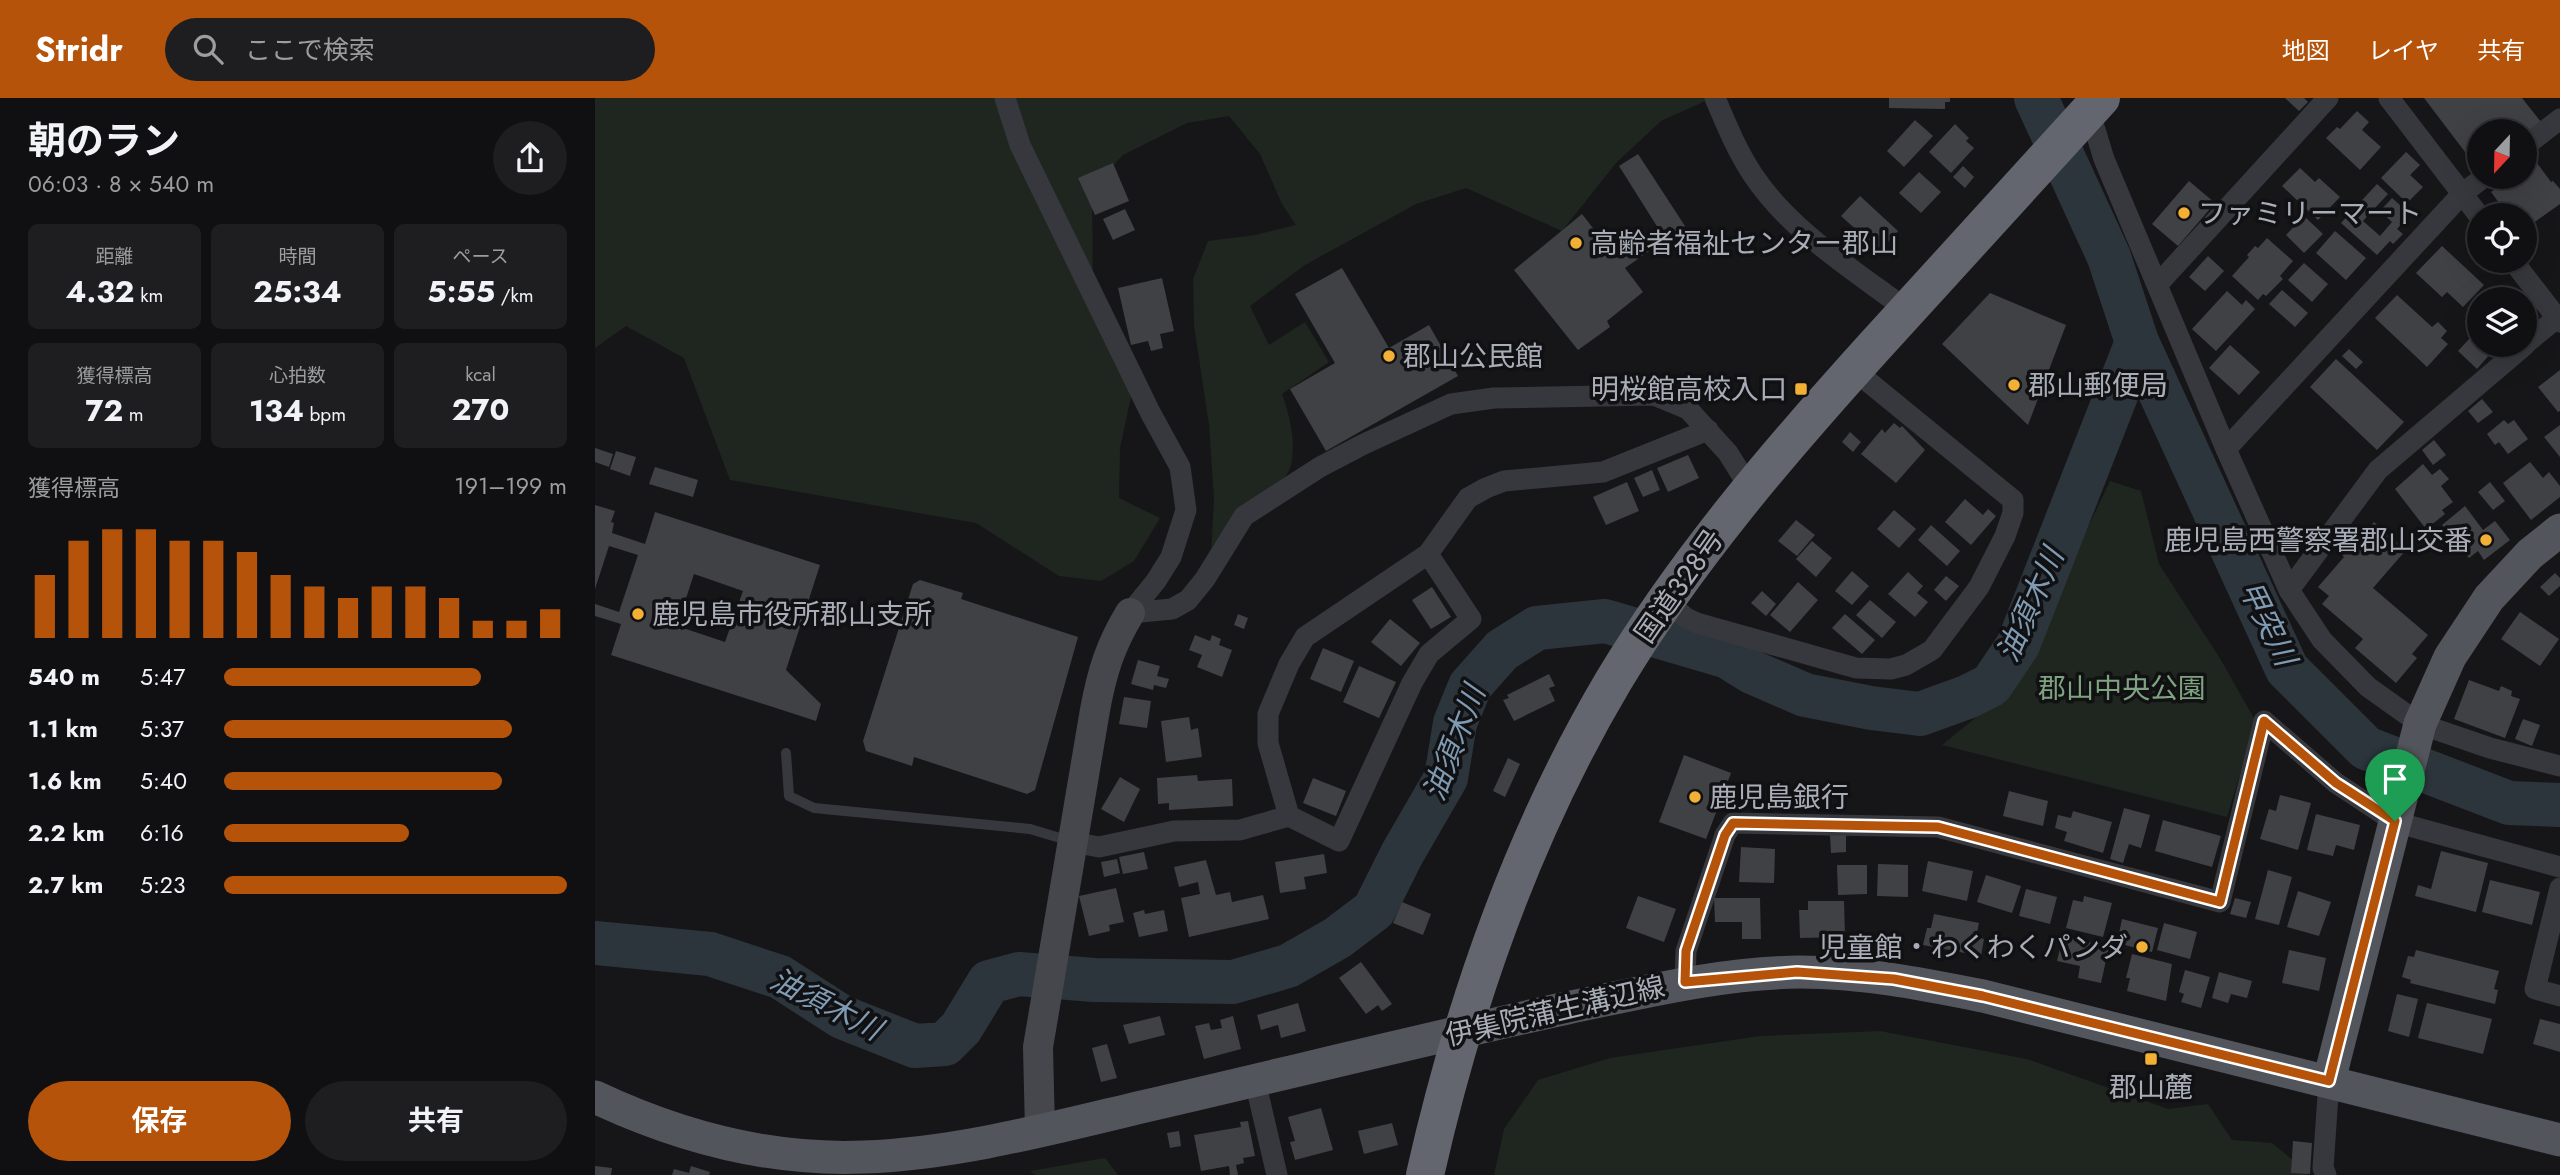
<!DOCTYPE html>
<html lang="ja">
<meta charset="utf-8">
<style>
:root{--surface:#101012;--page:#1e1e20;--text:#f1f3f6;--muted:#9c9d9f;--line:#303032;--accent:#b45309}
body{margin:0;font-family:Jost,"Noto Sans JP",sans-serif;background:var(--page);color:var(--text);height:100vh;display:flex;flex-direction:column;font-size:26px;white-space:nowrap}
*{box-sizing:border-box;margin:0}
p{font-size:23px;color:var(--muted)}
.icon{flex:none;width:38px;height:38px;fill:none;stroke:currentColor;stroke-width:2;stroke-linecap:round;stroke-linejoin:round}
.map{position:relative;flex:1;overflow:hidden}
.drawer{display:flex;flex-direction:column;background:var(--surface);width:595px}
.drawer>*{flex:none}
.needle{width:46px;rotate:202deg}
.controls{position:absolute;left:1872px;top:21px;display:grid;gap:14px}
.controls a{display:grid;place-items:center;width:70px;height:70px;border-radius:50%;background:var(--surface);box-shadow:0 7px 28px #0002,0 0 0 2px var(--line);font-size:35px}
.pin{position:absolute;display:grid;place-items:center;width:60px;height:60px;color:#fff;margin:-72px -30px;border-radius:50% 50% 50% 0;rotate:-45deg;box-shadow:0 0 7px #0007}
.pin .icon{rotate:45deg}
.round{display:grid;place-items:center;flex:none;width:74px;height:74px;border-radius:37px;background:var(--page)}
.head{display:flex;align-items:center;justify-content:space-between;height:119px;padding:0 28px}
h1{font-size:38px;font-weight:700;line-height:52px}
.stats{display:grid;grid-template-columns:repeat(3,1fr);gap:10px;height:119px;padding:7px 28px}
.stats div{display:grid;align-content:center;border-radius:10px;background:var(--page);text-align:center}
.stats b{font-size:30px;font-weight:700}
.stats small{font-size:19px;font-weight:400}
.stats p{font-size:19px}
.chart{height:196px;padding:14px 28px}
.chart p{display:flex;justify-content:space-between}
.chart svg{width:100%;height:126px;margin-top:7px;stroke:var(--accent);stroke-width:6}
.button{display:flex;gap:14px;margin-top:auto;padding:14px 28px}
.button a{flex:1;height:80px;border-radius:42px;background:var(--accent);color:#fff;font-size:28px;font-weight:700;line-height:80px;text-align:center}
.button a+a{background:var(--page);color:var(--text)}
ul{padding:0 28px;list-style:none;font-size:23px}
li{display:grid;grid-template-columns:112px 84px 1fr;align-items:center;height:52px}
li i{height:18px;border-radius:9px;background:var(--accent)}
header{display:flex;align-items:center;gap:42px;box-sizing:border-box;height:98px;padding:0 35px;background:var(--accent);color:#fff}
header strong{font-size:33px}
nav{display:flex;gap:38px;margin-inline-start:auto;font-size:24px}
.search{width:490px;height:63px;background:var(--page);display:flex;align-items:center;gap:18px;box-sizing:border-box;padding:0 24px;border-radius:38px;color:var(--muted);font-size:26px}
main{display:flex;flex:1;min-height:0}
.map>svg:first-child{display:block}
</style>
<header>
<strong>Stridr</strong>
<div class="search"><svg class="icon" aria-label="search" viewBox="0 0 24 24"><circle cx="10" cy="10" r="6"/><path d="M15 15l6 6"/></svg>ここで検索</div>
<nav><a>地図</a><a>レイヤ</a><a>共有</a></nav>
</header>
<main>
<section class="drawer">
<div class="head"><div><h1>朝のラン</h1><p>06:03 · 8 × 540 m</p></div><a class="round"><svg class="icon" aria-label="share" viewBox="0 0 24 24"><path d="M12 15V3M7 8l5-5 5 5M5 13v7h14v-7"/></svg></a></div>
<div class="stats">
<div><p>距離</p><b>4.32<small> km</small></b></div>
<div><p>時間</p><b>25:34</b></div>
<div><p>ペース</p><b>5:55<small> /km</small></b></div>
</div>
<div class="stats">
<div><p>獲得標高</p><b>72<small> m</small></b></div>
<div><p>心拍数</p><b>134<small> bpm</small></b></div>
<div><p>kcal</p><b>270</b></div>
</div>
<div class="chart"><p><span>獲得標高</span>191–199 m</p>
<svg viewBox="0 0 160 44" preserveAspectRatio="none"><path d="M5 44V22M15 44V10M25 44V6M35 44V6M45 44V10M55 44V10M65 44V14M75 44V22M85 44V26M95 44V30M105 44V26M115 44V26M125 44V30M135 44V38M145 44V38M155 44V34"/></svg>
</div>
<ul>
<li><b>540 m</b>5:47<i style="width:75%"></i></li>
<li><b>1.1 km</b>5:37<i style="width:84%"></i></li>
<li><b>1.6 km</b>5:40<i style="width:81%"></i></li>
<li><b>2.2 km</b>6:16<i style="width:54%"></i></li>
<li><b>2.7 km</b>5:23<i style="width:100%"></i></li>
</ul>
<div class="button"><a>保存</a><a>共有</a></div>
</section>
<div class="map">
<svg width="1965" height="1077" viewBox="0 0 1965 1077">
<rect width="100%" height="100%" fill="#161618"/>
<g fill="#1e261f">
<path d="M 0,0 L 1114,0 L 1115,1 L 1066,23 L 1021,65 L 967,133 L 871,90 L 821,106 L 710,167 L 655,208 L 674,247 L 710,224 L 734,264 L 687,296 C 695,318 702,346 695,370 C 690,386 631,443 616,459 L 619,400 L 614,327 L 599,227 L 598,181 L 613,143 L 660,137 L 701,127 L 687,106 L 665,56 L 634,18 L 592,25 L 528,57 L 497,91 L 498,205 L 538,290 L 525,350 L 524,400 L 565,420 L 539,463 L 506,483 L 464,478 L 381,425 L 135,382 L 89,260 L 31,228 L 0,250 Z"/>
<polygon points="1515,383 1546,393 1564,466 1626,562 1661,624 1632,719 1347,647 1416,591"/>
<polygon points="1285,933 1432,961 1573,1011 1613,1006 1637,1042 1677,1045 1709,1071 1712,1077 899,1077 909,1031 943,982 1015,960 1165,938"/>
<polygon points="510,1060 523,1077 440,1077 435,1073"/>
</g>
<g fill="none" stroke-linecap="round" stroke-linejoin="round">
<g stroke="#2c353c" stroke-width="44">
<polyline points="1441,0 1514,159 1542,244 1692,571 1771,650 1914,705 1965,707"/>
<polyline points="0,845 115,856 185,879 247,919 320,948 350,946 366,930 394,884 424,876 499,882 638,884 693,868 742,840 779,812 807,756 851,680 860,625 875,588 907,552 942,530 1010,523 1133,559 1157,574 1210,597 1276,610 1325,616 1372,599 1396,587 1423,547 1542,244"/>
</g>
</g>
<g fill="#404145" fill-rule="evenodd">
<polygon points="1294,0 1355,0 1355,4 1350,4 1350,11 1294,10"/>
<polygon points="1690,0 1709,0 1713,4 1704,13"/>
<polygon points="1829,0 1927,0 1946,24 1930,36 1930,33 1885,33 1885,70 1883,71"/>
<polygon points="1762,13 1774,24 1767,32 1786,49 1765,72 1731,40 1742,29 1745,31"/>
<polygon points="1320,22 1338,38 1309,69 1292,53"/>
<polygon points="1360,26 1374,40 1371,43 1379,50 1356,75 1334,54"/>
<polygon points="1811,54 1825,67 1815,77 1828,89 1812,105 1786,80"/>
<polygon points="1043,56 1090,128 1030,170 1048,194 1012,223 1015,229 983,252 919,172 987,116 1021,160 1063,130 1024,68"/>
<polygon points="518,65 534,103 500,117 483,80"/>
<polygon points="1942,65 1956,84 1958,83 1965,91 1965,106 1930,131 1930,117 1913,117 1896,94 1912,83 1914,85 1923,79 1930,79 1930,73"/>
<polygon points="1368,68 1379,79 1370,90 1358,79"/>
<polygon points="1705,70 1720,84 1724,80 1745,99 1723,122 1687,88"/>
<polygon points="1324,74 1346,94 1326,115 1304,95"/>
<polygon points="1594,83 1620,105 1583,148 1557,126"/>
<polygon points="1782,86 1793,96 1768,123 1785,138 1797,124 1785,113 1797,100 1815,116 1802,131 1808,136 1798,146 1795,143 1782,157 1746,125"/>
<polygon points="1265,98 1303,133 1285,153 1246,118"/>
<polygon points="530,111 540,132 518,142 508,121"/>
<polygon points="1709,118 1728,136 1709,155 1691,137"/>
<polygon points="1740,133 1771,160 1751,182 1721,155"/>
<polygon points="1672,140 1698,163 1685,178 1688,181 1671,198 1668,196 1663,202 1637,178 1654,159 1652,157 1660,148 1663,150"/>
<polygon points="1847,148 1889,187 1868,209 1852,194 1847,199 1821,175"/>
<polygon points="1613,158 1629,173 1610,193 1594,179"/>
<polygon points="1709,165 1733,186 1717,204 1693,182"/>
<polygon points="747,170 794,250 834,227 863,278 731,353 695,291 740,265 700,196"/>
<polygon points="567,180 579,233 565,236 568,250 556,253 553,243 536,247 523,190"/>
<polygon points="1687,192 1713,215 1700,229 1674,206"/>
<polygon points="1632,193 1647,207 1651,202 1660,211 1621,253 1597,231"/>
<polygon points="1395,195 1471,227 1433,327 1347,246"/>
<polygon points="1802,197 1837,229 1843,224 1852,233 1846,240 1853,246 1832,269 1780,220"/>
<polygon points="1885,209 1885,235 1871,223"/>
<polygon points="1876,239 1895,256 1882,271 1863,253"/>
<polygon points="1635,247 1665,274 1644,297 1614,270"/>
<polygon points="1754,251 1768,264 1761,271 1747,258"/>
<polygon points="1741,261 1809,324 1782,352 1715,289"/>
<polygon points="1965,272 1965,313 1963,314 1943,289"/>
<polygon points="1887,301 1898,314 1883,325 1873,313"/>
<polygon points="1909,322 1913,326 1919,322 1933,341 1913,356 1904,344 1900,347 1892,336"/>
<polygon points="1299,325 1305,330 1307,328 1330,352 1301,385 1266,356 1287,331 1290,335"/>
<polygon points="1965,327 1965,359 1949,339"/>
<polygon points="1255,334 1266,344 1258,354 1247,344"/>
<polygon points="1839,342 1851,357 1838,367 1827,352"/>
<polygon points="0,350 18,356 14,369 0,364"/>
<polygon points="21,353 41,359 35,378 15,371"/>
<polygon points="1093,357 1104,380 1073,394 1062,370"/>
<polygon points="1935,364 1948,380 1954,374 1965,388 1965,399 1936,422 1908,385"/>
<polygon points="1828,366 1837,377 1845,371 1854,381 1846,388 1858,404 1847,412 1850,416 1831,431 1800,391"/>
<polygon points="60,369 103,382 98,399 54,386"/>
<polygon points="1057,372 1065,392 1048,399 1039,380"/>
<polygon points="1032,384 1044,413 1011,427 998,399"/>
<polygon points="1895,384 1910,403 1898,412 1883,394"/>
<polygon points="1370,401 1388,417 1393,411 1401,418 1376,447 1350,424"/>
<path d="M 0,407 L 20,413 L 16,424 L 19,425 L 17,435 L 50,446 L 60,414 L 225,467 L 191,572 L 226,606 L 221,623 L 16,557 L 26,526 L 0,518 L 0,506 L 24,514 L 43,457 L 14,448 L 0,491 ZM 99,476 L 148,493 L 130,544 L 82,528 Z"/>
<polygon points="1870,408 1888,432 1900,423 1915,442 1889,462 1883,453 1874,460 1847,427"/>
<polygon points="1299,412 1321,431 1304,450 1282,431"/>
<polygon points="1201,422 1220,437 1202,458 1183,443"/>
<polygon points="1779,424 1811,452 1778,490 1833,537 1817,556 1822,560 1801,585 1760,550 1768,541 1727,506 1734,498 1723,489 1749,459 1747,457 1762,439 1764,442"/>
<polygon points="1336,427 1365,453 1352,468 1323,442"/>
<polygon points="1217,443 1237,460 1221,479 1201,461"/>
<polygon points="1257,473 1274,488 1257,507 1240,493"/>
<polygon points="1313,474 1328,488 1322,495 1333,504 1320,519 1293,496"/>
<polygon points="1960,475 1965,480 1965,488 1954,498 1945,489"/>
<polygon points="1351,478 1364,488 1351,503 1339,492"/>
<polygon points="325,482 368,495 366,501 483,539 440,692 432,696 319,659 317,668 271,653 268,643 318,486"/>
<polygon points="1203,484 1223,502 1195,534 1175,517"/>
<polygon points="837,489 856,519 836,531 817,502"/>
<polygon points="1167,493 1181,506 1171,518 1156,505"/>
<polygon points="1275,502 1301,524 1287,540 1261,517"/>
<polygon points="1925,514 1964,541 1945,568 1906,541"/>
<polygon points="643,516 653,520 649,531 639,527"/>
<polygon points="1250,516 1280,542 1267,556 1237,530"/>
<polygon points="795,521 825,545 806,568 776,544"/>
<polygon points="600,537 615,543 617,537 626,541 624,547 637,552 627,579 602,569 607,557 594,552"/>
<polygon points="728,550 759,563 746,594 715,581"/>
<polygon points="543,562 565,568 562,578 574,581 571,590 559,587 558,592 536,586"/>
<polygon points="764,568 801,584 784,620 748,604"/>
<polygon points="954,576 960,588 954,590 960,603 919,623 908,602 914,600 912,597"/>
<polygon points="1874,582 1904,593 1906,588 1917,593 1916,598 1925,601 1910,640 1859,621"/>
<polygon points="529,599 556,603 552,630 524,626"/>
<polygon points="594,619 596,632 603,630 607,659 571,664 566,623"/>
<polygon points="1928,621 1945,627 1937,648 1920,641"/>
<polygon points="1089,657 1136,675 1111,741 1064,724"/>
<polygon points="913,660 925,666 910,699 898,693"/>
<polygon points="602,677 603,683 637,681 638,708 574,712 574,705 563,706 562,680"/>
<polygon points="525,679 545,691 529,724 506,711"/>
<polygon points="718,680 751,693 741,718 708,705"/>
<polygon points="1414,693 1453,703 1448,728 1408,718"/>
<polygon points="1685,697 1716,705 1703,752 1665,741 1674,711 1681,713"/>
<polygon points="1529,710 1555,717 1546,750 1534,746 1528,765 1515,761"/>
<polygon points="1478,713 1517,724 1508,755 1469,743 1472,734 1460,730 1463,717 1476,720"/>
<polygon points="1721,716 1765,727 1759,752 1741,747 1738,758 1712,752"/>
<polygon points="1568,722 1626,738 1617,769 1560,753"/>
<polygon points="1235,737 1251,737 1251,754 1236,755"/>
<polygon points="1146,749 1180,751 1179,785 1144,784"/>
<polygon points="1846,753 1893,765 1881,814 1820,798 1823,787 1836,791"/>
<polygon points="549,754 553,771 528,776 524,759"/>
<polygon points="729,756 732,775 709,779 711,791 685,795 680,764"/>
<polygon points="522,761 525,775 509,779 506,764"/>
<polygon points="611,762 621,797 635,794 637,804 668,797 674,821 594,839 586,800 605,796 603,784 584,789 579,769"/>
<polygon points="1333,763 1378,773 1372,803 1327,793"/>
<polygon points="1283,766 1313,767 1313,799 1282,798"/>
<polygon points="1242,767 1272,767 1272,796 1243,797"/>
<polygon points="1673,772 1697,779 1684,827 1660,821"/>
<polygon points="1391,777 1426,788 1417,815 1382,804"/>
<polygon points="1895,782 1945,794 1937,827 1887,814"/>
<polygon points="521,790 529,824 514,827 515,833 494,838 484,798"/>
<polygon points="1431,791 1462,799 1455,826 1424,818"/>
<polygon points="1703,793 1736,804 1724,838 1692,829"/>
<polygon points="1043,798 1081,811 1069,844 1031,830"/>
<polygon points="1489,798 1517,805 1508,839 1471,830 1478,802 1488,804"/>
<polygon points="1119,800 1165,800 1166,841 1147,841 1147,824 1120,824"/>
<polygon points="1640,800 1656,804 1651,820 1635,816"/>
<polygon points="1213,803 1249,803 1250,839 1205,840 1204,812 1213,812"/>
<polygon points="807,804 836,816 828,837 798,825"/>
<polygon points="549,812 550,816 569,812 573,833 544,839 538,815"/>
<polygon points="1339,816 1384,825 1381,839 1389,841 1386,858 1328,847 1332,830 1336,830"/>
<polygon points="1527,821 1563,830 1557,854 1522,845"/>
<polygon points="1569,825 1602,834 1595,861 1562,852"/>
<polygon points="1468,838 1514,849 1506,885 1483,880 1485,868 1462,863"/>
<polygon points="1694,852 1731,860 1724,893 1687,885"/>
<polygon points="1821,852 1904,873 1899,891 1903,892 1900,906 1815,885 1816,882 1807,879 1813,858 1819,859"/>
<polygon points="1537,856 1577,866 1571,903 1532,893 1535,880 1531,880"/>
<polygon points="766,864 797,906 787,913 783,907 771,916 744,880"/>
<polygon points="1590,872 1615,879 1606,910 1586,904 1589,896 1584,894"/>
<polygon points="1624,874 1657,883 1652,900 1636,896 1633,905 1617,900"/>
<polygon points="1802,896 1823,901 1814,939 1793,933"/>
<polygon points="703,905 711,933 686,940 683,927 666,932 662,917"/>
<polygon points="1832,905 1897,921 1888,956 1823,940"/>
<polygon points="565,918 570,937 534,946 528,927"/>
<polygon points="638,918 646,951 609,961 600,928 614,925 616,932 627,930 625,922"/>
<polygon points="1945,921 1965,926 1965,954 1938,946"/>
<polygon points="512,946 522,980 506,984 497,950"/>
<polygon points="726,1010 738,1052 700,1062 695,1044 700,1043 693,1019"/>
<polygon points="653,1023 660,1058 648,1060 649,1065 641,1067 643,1077 635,1077 634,1068 606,1073 599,1037 646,1029 645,1024"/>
<polygon points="797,1025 803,1047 769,1056 763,1033"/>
<polygon points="584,1033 586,1048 575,1050 572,1035"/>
<polygon points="1698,1043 1717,1045 1715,1076 1696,1075"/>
<polygon points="0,1068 17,1070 16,1077 0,1077"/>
<polygon points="96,1068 115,1074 114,1077 77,1077 79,1071 94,1075"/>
</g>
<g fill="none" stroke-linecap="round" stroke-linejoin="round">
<polyline stroke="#37383d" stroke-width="10" points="191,655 194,698 219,710 435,731 475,743"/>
<g stroke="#37383d" stroke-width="21">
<polyline points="410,0 425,47 555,314 585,369 591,412 576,459 561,483 535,515"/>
<path d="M 1120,0 C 1131,26 1142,53 1158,77 C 1195,133 1259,172 1312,212"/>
<polyline points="1794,0 1885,119"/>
<polyline points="1493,9 1509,61 1631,351 1694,492 1783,372 1930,247"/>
<polyline points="1930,48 1965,21"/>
<polyline points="1918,163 1965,224"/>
<polyline points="1563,186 1733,0"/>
<polyline points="1930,246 1962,220"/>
<polyline points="1631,351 1867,96 1889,79"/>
<polyline points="1694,492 1727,542 1773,589 1825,626 1895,650 1965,668"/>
<polyline points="1071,503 1091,520 1102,525 1261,570 1296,571 1311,567 1337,552 1384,489 1410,438 1418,415 1418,402 1259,272"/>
<polyline points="535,515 577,511 593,502 610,481 649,418 725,369 769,346 856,306 899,300 1059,297 1093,311 1133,355 1156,392"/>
<polyline points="694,718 744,743 817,585 834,556 876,521 833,456"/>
<polyline points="477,744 504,749 579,733 645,732 694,718 673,645 673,616 694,566 710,539 833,456 873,400 891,390 909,383 1008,374 1113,332"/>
<polyline points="1965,790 1940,891 1965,898"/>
<polyline points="1090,885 1091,853 1130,737 1138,725 1343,729 1625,804 1669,623 1741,685 1800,724 1965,769"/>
<polyline points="660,983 682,1077"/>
<polyline points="1731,1077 1728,1070 1734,983"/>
</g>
<path stroke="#45474d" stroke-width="30" d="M 445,1033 L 443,949 L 500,612 C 507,574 515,548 535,515"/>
<g stroke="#53555c" stroke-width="33">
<polyline points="1734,983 1825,626 1855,559 1894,500 1935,456 1965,432"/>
<path d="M 0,999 C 85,1039 174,1063 269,1059 C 359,1056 454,1031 542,1010 C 686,977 829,941 972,910 C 1049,894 1126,875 1205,874 C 1267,874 1327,886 1388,898 L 1965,1042"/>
</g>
<path stroke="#63666e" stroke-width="38" d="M 830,1077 C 869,904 928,735 1019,582 C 1092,461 1184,354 1278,250 C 1354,166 1430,83 1506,0"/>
</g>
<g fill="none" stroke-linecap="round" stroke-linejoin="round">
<g stroke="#fff" stroke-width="14">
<polygon id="route" points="1669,623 1741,685 1800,723 1734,983 1388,898 1299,881 1202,874 1090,884 1091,853 1130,737 1138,725 1343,729 1625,804"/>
</g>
<use href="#route" stroke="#b45309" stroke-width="9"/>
</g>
<g fill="#f2b134" stroke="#111113" stroke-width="2.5">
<circle cx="1589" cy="115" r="7"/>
<circle cx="981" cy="145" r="7"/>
<circle cx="794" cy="258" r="7"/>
<circle cx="1419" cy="287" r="7"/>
<rect x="1199" y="284" width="14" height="14" rx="3.5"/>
<circle cx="1891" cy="442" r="7"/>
<circle cx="43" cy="516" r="7"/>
<circle cx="1100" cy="699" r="7"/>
<circle cx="1547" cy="849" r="7"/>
<rect x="1549" y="954" width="14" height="14" rx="3.5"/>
</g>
<g text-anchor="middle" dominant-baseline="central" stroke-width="7" stroke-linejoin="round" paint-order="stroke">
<g font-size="28" fill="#a8adb8" stroke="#111113" text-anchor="start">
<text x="1603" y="115">ファミリーマート</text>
<text x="995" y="145">高齢者福祉センター郡山</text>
<text x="808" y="258">郡山公民館</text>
<text x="1433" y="287">郡山郵便局</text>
<text x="1192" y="291" text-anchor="end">明桜館高校入口</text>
<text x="1877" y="442" text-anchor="end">鹿児島西警察署郡山交番</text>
<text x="57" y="516">鹿児島市役所郡山支所</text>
<text x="1114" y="699">鹿児島銀行</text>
<text x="1533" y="849" text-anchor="end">児童館・わくわくパンダ</text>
<text x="1556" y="989" text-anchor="middle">郡山麓</text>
</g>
<g font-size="28" fill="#a8adb8" stroke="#111113">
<text transform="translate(1084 488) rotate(-55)">国道328号</text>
<text transform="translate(960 913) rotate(-13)">伊集院蒲生溝辺線</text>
</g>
<g font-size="28" fill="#7fa381" stroke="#111113">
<text x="1527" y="590">郡山中央公園</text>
</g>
<g font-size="30" font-style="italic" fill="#7f9bb3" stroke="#111113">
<text transform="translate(1435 507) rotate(-66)">油須木川</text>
<text transform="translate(1673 525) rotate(64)">甲突川</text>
<text transform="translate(859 645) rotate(-69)">油須木川</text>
<text transform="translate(231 906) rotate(27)">油須木川</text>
</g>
</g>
</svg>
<div class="controls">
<a><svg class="needle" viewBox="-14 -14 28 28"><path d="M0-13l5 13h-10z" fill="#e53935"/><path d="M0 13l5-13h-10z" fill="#9c9d9f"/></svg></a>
<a><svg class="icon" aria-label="locate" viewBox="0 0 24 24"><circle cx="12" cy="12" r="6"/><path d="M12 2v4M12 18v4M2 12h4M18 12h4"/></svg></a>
<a><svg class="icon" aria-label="layers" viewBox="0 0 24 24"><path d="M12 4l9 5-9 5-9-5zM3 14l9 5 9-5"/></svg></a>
</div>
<div class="pin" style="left:1800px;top:723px;background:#1e9e55"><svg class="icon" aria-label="arrive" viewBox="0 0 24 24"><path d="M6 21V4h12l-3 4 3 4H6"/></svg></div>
</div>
</main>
